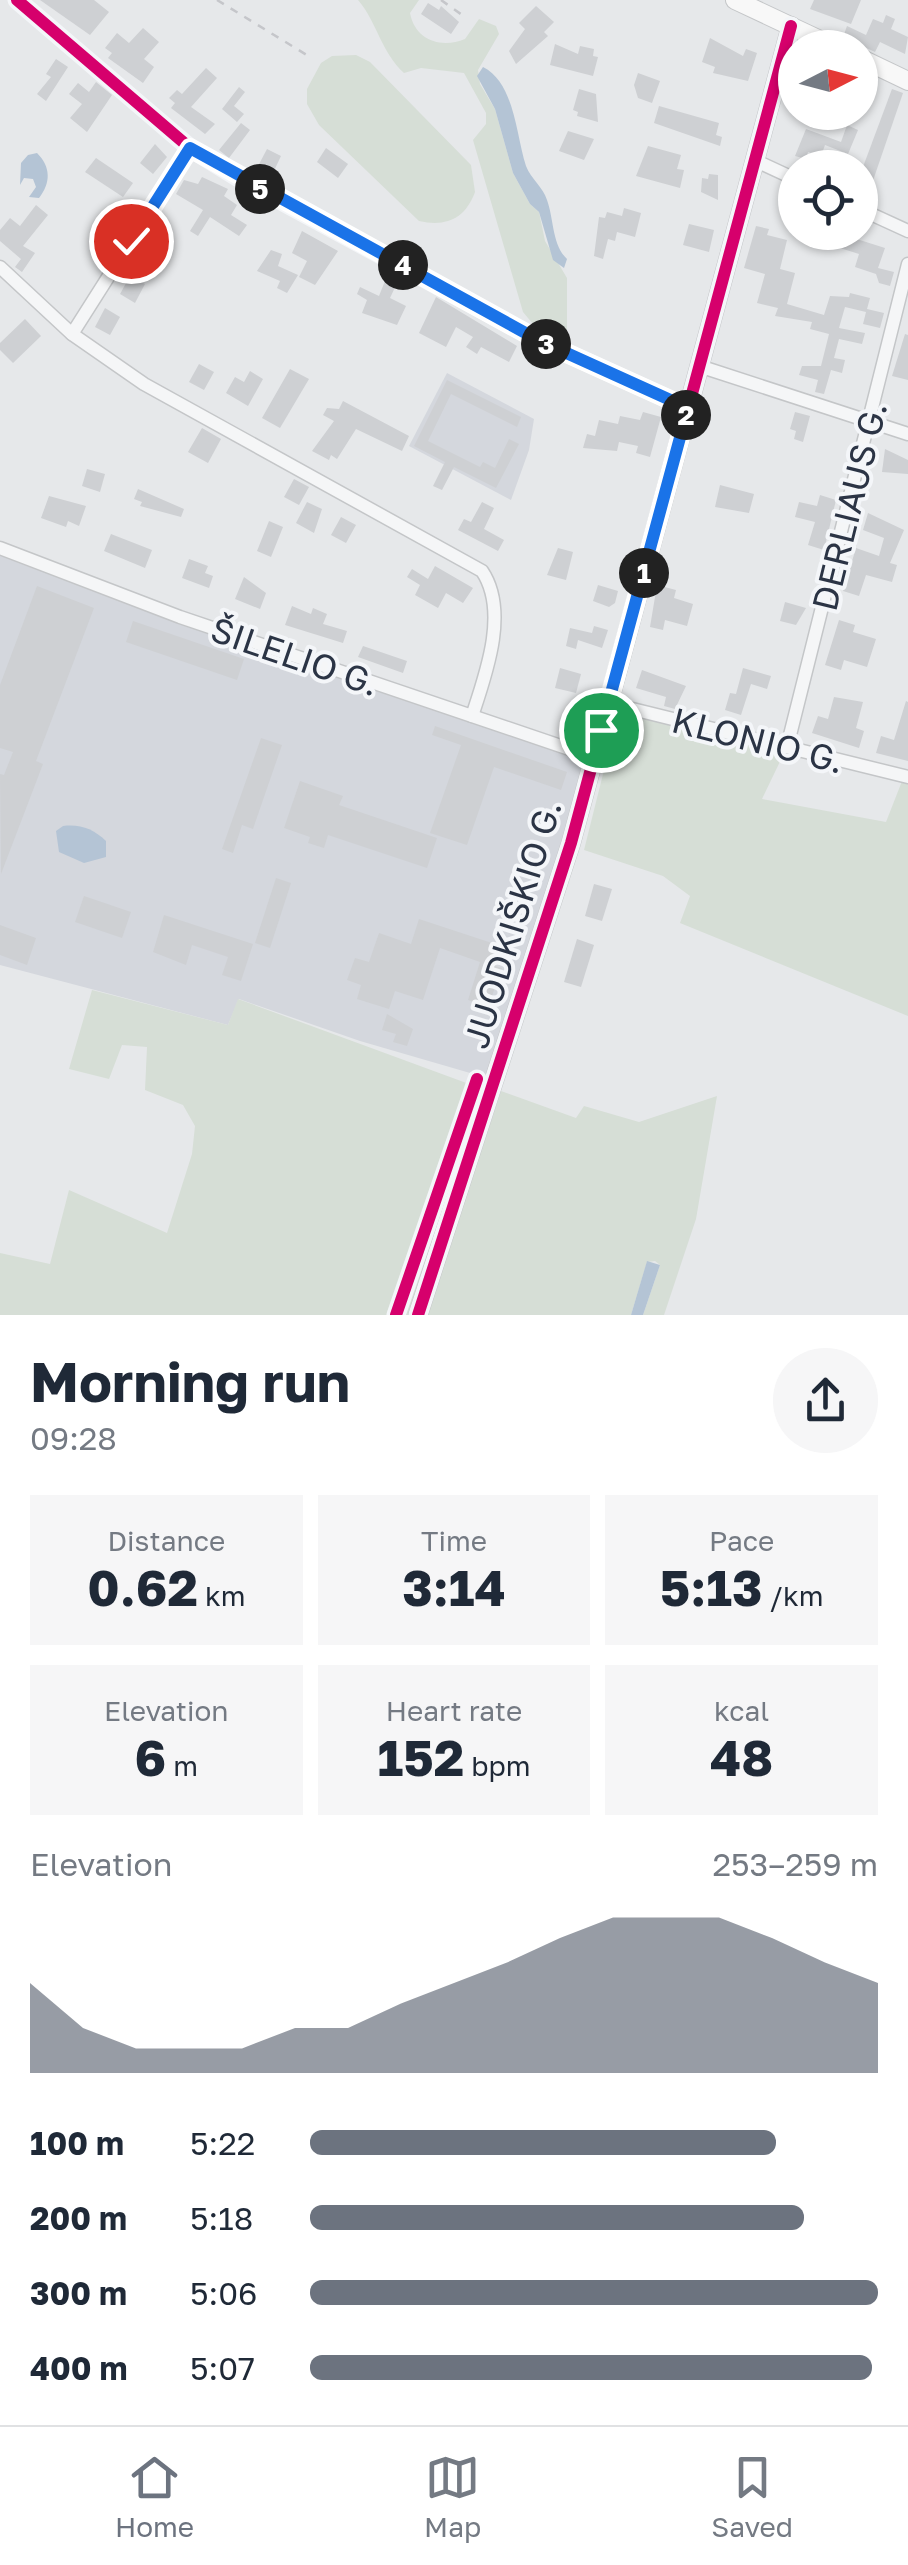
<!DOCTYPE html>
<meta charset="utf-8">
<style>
:root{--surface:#fff;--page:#f6f6f7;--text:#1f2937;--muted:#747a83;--line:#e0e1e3;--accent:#6c737f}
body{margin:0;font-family:"Golos Text",sans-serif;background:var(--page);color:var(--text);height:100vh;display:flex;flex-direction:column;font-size:38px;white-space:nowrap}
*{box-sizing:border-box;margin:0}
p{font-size:32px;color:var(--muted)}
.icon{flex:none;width:55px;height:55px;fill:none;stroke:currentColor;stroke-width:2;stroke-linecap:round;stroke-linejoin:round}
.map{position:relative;height:1315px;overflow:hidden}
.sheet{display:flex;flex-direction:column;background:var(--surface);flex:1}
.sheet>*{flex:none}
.needle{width:65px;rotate:84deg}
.tools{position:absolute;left:778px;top:30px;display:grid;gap:20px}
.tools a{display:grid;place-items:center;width:100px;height:100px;border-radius:50%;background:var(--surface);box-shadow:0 2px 8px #0004;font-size:50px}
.pin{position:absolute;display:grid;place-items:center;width:85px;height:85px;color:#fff;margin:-42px;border:5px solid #fff;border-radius:50%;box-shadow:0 2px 10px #0007}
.km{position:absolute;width:50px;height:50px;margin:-25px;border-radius:50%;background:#222;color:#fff;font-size:28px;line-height:50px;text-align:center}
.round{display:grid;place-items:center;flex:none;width:105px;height:105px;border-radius:52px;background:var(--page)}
.summary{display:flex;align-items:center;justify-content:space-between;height:170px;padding:0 30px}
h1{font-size:55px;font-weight:700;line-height:75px}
.stats{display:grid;grid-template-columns:repeat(3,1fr);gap:15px;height:170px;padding:10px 30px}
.stats div{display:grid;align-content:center;border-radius:0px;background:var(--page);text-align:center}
.stats b{font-size:50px;font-weight:700}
.stats small{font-size:28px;font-weight:400}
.stats p{font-size:28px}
.chart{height:280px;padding:20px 30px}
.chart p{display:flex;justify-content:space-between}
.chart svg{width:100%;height:180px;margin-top:10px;fill:var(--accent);opacity:.7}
ul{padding:0 30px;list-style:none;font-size:32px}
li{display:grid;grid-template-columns:160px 120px 1fr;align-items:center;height:75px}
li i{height:25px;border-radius:12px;background:var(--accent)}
.dock{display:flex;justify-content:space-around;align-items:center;height:140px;border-top:2px solid var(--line);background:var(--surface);font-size:28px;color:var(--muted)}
.dock a{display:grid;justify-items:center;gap:5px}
.dock .current{color:var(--accent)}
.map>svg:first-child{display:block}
</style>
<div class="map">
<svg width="908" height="1315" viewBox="0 0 908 1315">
<rect width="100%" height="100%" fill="#e6e8ea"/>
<g fill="#d4d7dd">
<polygon points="447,373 534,419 529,450 511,500 409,446"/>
<polygon points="0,550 309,668 574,756 587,767 491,1073 477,1075 360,1041 239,999 228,1025 0,965"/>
</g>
<g fill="#d6ded6">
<path d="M 358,0 L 419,0 L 410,13 C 415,40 441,49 465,39 L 479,19 L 496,26 L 499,34 L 478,70 L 480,84 L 495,109 L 513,173 L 530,204 L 539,212 L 545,241 L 567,278 L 567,340 L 558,342 L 538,330 L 523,312 L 473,140 L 486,124 L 486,113 L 464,73 L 421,68 L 404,73 C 381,52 377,22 358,0 Z"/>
<path d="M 356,55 L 370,62 L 471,165 L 475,192 C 465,219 446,227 419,221 L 319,125 L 307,104 L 307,89 L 321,63 L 332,56 Z"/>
<polygon points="630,713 787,747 762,799 886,822 904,776 908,777 908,1016 680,923 690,896 663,876 584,850 617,718"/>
<polygon points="92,990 228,1025 238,999 480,1088 483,1095 411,1315 0,1315 0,1253 50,1264 69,1190 167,1233 192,1154 195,1126 183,1105 145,1090 147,1047 122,1045 109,1079 69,1069"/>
<polygon points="501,1091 576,1118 584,1106 639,1122 717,1096 696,1219 664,1315 643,1315 660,1265 655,1261 647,1262 631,1315 427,1315"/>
</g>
<g fill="#b4c4d5">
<path d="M 483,67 C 515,83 516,136 526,166 C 531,179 543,187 547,200 C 554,219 552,245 567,259 L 564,268 L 553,260 L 539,212 L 530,204 L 513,173 L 495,109 L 477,76 Z"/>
<path d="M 37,153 C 51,167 51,183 39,198 L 29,197 L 36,187 L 33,179 L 24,178 L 20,185 L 21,163 L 28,155 Z"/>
<path d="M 63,826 C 81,824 93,829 106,841 L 106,857 L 84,863 L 59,852 L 56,831 Z"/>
<polygon points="647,1261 660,1265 643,1315 631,1315"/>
</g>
<g fill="#ced0d3">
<polygon points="40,0 94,0 109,12 90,35"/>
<polygon points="814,0 861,0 851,24 810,9"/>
<polygon points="428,3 439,10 441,6 459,22 451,34 421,14"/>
<polygon points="536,6 554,22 544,32 548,36 516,64 509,51 525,29 519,23"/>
<polygon points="886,15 895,19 891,29 908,37 905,54 880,42 875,52 843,37 847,26 866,35 873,19 883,23"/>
<polygon points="143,28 159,42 144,59 154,67 143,83 108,58 112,53 105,48 117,33 129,43"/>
<polygon points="710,38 743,56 746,49 757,53 748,81 713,73 715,67 702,62"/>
<polygon points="555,44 578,54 580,46 594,49 593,56 598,57 593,76 550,65"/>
<polygon points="56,59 68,67 46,101 37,94 51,77 46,74"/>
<polygon points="206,68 217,78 191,107 215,124 205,134 171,108 175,103 169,98 177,90 182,94"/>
<polygon points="638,73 660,81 652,103 638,98 634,85"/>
<polygon points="96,82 112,95 87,132 70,118 82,104 69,94 78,83 89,92"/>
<polygon points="239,87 245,92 234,106 244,114 237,122 222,109"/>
<polygon points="579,89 596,94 598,122 577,116 578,112 573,110"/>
<polygon points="892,89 903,93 866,201 860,199 860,175"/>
<polygon points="659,106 719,123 716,135 722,137 720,146 654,123"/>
<polygon points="241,123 250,130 229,158 219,150"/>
<polygon points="847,125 858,130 848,154 825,145 821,156 808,152 806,159 795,156 806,129 841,142"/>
<polygon points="568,131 594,139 584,160 559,151"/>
<polygon points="155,144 167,157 153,174 140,163"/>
<polygon points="648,146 681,155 677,169 684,170 680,188 636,176"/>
<polygon points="326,148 348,164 338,178 317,162"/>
<polygon points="267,149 281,156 272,175 257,168"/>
<polygon points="96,158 133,183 123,197 85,172"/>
<polygon points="709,174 718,175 718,200 701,192 702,178 708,179"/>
<polygon points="202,177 228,189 224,196 237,205 231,215 247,225 239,236 210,217 198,236 190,231 203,210 176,194 184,180 198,184"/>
<polygon points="36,205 48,215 23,246 35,253 22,272 15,267 21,259 0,241 0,230 10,218 20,226"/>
<polygon points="624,208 641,213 635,237 617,232 615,241 608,239 603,259 594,256 599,217 605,218 607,212 622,216"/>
<polygon points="689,224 714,230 709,252 683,245"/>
<polygon points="756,226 769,229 767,235 787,240 780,269 795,273 787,304 824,315 830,296 849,297 850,293 870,298 867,309 884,313 880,328 863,324 866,312 845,307 839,328 865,333 862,344 839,339 834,358 845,360 842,373 831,370 824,394 815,392 818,380 799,375 802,366 821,366 829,334 810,329 812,322 775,316 778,308 757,303 765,274 744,268"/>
<polygon points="302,231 338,251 315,285 299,277 307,261 292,253"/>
<polygon points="844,235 885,248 878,268 894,272 890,286 879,283 876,274 855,267 859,254 840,248"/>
<polygon points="271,250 282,254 278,266 298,275 287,293 277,288 280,281 257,271"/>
<polygon points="130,276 145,284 135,303 120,294"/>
<polygon points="387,276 398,281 390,298 406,306 397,325 362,313 367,300 357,294 360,287 379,296"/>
<polygon points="436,297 517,346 509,362 481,347 477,354 466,347 473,337 456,327 446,347 419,333"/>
<polygon points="105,308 120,317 110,335 95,327"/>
<polygon points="25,319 41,336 13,363 0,350 0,343"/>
<polygon points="905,334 908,335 908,380 892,376"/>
<polygon points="199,364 214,372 204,390 189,382"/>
<polygon points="290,369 309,379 280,428 262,418"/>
<polygon points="250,371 263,379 248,406 226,393 235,377 244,382"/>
<polygon points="447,380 521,417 517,427 451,394 428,441 480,467 483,462 495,468 509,439 519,444 496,488 454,467 442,490 433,486 445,462 414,446"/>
<polygon points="343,401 409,436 402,451 356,429 337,459 331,455 329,460 312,451 334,421 323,415 327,408 339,409"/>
<polygon points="643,412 661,417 650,457 636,453 638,446 619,442 617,451 583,448 587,434 595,436 599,420 618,424 620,416 640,420"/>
<polygon points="795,412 810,416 803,442 794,439 796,431 790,429"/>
<polygon points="202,428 221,439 208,463 188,452"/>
<polygon points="885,449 908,460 908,474 882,472"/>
<polygon points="87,469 105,474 100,492 82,486"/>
<polygon points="294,479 309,487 299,505 284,497"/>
<polygon points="720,485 754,494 749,513 715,507"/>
<polygon points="138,489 184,509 181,517 140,506 142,502 134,499"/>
<polygon points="820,495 836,500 824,550 808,545 815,522 795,517 799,502 817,506"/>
<polygon points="49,496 86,506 79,526 68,521 66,527 41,518"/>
<polygon points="307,502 322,509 314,533 296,523"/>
<polygon points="482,502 494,508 484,529 504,540 498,551 458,530 464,519 471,522"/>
<polygon points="868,513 904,530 890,563 897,565 892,582 866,575 859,596 843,591 856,548 879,556 884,538 863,530"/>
<polygon points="341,517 356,525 346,543 331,535"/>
<polygon points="269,521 283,527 271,557 257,551"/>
<polygon points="111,534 152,550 145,568 104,551"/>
<polygon points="558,548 573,552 566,580 547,575"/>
<polygon points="189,559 208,566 205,573 213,576 209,588 182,578"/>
<polygon points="435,566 473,588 463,603 446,593 438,608 415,595 420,585 407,577 412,569 428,579"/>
<polygon points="244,577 266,593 260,609 235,599"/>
<polygon points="598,585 618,591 615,603 609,607 593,601"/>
<polygon points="657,585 676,590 674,598 693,604 687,626 665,620 663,630 650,627"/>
<polygon points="37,586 94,608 36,761 43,764 1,874 0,774 4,775 13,752 0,748 0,685"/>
<polygon points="785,602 806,608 796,625 780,621"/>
<polygon points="292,606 311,614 313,608 327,614 323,624 347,631 343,643 285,625"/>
<polygon points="839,620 855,625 853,632 876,639 867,667 844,660 841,670 825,665"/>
<polygon points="133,621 244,659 237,680 126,642"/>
<polygon points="594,626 608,630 602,648 578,640 576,649 566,646 570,628 592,633"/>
<polygon points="363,646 407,661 403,673 358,657"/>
<polygon points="560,668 581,674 576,693 555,688"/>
<polygon points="743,668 771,676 767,689 751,684 741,715 725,710 730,693 736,694"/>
<polygon points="642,670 686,686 675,709 664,706 666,697 636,688"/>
<polygon points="834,697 863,702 856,728 864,731 859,748 812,733 818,716 828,719"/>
<polygon points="906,701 908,702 908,761 876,753 881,736 894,740"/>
<polygon points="435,726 567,772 561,790 494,767 467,845 430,833 461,745 432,735"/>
<polygon points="261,738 282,745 253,829 242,825 233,853 222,849"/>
<polygon points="300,781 343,796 339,805 437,838 427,868 328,835 324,848 308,843 310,837 284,828"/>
<polygon points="276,878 291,883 270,948 255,943"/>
<polygon points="594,884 612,889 602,921 585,916"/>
<polygon points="84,896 131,912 122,938 75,922"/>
<polygon points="164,915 253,944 241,981 222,975 228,957 192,945 186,965 153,952"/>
<polygon points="419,919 501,946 495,966 502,968 488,1007 468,1000 480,962 440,948 423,1000 395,991 389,1009 357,999 361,985 347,980 355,958 369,962 379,933 411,944"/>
<polygon points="0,925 36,938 27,965 0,955"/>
<polygon points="577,939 594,945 581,987 564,982"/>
<polygon points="387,1014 413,1029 407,1046 393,1042 396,1034 382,1030"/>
</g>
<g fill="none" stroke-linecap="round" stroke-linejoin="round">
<g stroke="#c4c6c8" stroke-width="15">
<g id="minor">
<polyline points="17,0 190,148 237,177 540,341 688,408"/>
<polyline points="754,160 795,179"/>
<polyline points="860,209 908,231"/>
<path d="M 0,267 L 72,334 L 144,384 L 482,571 C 509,611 486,674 472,716"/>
<polyline points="72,334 190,148"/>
<polyline points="699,366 908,434"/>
<polyline points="0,548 180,617 593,757"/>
<polyline points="608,703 908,777"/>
<polyline points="787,747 908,264"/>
</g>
</g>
<g stroke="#c4c6c8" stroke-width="20">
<polyline id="tertiary" points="418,1315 571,843 791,26"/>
</g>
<g stroke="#c4c6c8" stroke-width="20">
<g id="secondary">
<polyline points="735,0 837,48"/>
<polyline points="860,58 908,81"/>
</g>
</g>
<g stroke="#c5c6ca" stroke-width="2.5" stroke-dasharray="8 8" stroke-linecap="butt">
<polyline points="217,0 310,57"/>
<polyline points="441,0 465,17"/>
</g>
<use href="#minor" stroke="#f5f6f7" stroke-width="12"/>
<use href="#tertiary" stroke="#f5f6f7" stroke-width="18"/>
<use href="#secondary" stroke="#f8f8f8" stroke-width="18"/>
<g stroke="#f4f6f9" stroke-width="19">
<g id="cycleway">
<polyline points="17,0 190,148 237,177 540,341 688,408"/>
<polyline points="396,1315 477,1079"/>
<polyline points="418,1315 571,843 791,26"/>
</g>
</g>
<use href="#cycleway" stroke="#d6006c" stroke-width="12"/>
</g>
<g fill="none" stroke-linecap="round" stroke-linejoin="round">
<g stroke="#fff" stroke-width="20">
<polyline id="route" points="131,241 190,148 540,341 688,408 601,730"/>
</g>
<use href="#route" stroke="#1a73e8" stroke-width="12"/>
</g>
<g text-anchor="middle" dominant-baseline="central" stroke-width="8" stroke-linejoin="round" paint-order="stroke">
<g font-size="35" fill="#2b3445" stroke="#f4f6f9">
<text transform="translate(849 506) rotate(-76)">DERLIAUS G.</text>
<text transform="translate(295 656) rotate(19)">ŠILELIO G.</text>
<text transform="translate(758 740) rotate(14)">KLONIO G.</text>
<text transform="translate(512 924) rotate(-73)">JUODKIŠKIO G.</text>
</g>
</g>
</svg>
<div class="tools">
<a><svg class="needle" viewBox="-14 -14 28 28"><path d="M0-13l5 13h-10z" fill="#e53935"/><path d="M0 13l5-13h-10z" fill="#747a83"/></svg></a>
<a><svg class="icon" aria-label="locate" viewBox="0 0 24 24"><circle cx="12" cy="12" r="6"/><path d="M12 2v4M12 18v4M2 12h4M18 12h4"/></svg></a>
</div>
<div class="pin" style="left:601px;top:730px;background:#1e9e55"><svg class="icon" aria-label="arrive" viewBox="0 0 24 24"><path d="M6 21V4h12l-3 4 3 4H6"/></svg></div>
<div class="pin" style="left:131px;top:241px;background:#d93025"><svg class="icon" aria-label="check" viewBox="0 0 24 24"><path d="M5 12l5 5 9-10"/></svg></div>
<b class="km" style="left:644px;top:573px">1</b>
<b class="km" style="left:686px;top:415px">2</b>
<b class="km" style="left:546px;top:344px">3</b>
<b class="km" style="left:403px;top:265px">4</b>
<b class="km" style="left:260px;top:189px">5</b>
</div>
<section class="sheet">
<div class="summary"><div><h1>Morning run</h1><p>09:28</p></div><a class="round"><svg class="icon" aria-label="share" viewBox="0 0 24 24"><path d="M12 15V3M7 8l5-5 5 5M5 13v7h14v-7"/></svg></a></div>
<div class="stats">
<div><p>Distance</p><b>0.62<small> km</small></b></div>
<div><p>Time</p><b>3:14</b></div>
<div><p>Pace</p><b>5:13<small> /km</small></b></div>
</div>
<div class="stats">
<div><p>Elevation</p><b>6<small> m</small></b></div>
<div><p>Heart rate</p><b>152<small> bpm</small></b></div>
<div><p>kcal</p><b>48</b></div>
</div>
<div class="chart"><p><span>Elevation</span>253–259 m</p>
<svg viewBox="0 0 160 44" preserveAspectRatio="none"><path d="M0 44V22L10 33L20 38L30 38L40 38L50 33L60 33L70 27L80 22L90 17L100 11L110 6L120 6L130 6L140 11L150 17L160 22V44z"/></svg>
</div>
<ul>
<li><b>100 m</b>5:22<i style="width:82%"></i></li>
<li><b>200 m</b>5:18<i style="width:87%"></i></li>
<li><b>300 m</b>5:06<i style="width:100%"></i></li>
<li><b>400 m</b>5:07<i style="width:99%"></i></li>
</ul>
</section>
<nav class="dock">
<a class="current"><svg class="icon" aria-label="home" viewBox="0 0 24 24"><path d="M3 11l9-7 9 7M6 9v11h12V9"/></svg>Home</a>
<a><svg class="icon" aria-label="map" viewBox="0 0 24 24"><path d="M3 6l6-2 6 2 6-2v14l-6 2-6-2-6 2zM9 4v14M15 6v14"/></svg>Map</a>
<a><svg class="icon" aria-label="saved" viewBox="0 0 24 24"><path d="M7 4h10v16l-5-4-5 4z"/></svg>Saved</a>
</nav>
